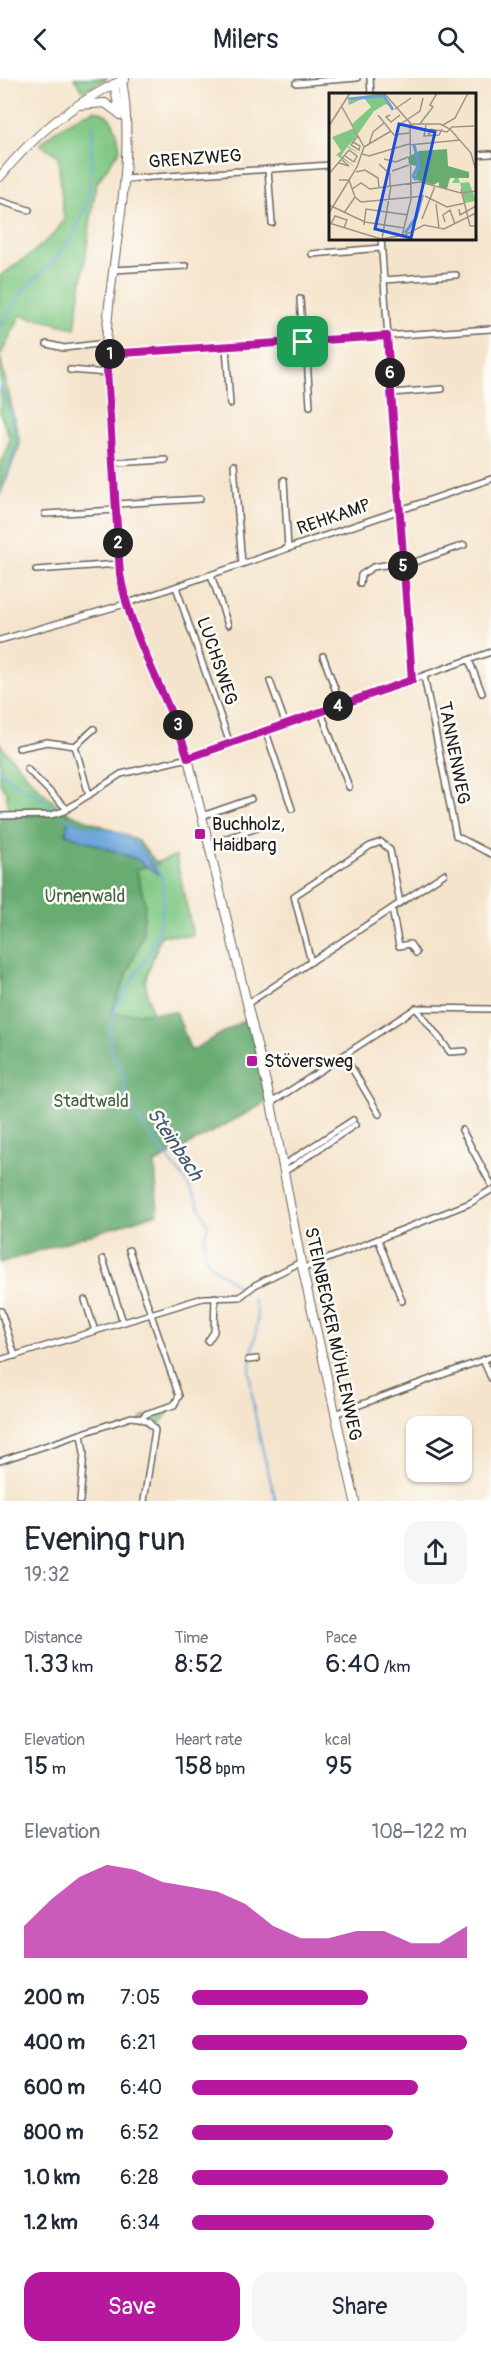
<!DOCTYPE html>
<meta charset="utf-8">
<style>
:root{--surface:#fff;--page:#f6f6f7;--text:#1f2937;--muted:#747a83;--accent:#b5179e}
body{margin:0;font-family:Pangolin,sans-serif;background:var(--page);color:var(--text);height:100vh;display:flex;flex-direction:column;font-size:22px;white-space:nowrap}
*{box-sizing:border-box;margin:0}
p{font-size:20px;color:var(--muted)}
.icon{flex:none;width:33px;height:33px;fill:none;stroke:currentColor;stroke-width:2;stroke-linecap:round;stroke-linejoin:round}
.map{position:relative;height:1423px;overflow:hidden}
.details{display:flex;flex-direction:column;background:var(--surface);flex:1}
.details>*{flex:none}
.controls{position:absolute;left:406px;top:1338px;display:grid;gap:12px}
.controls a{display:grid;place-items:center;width:66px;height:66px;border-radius:12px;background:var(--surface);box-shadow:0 2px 4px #0004;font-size:30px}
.pin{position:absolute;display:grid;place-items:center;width:51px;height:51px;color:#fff;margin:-26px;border-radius:12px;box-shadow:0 3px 9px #0006}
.km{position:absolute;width:30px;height:30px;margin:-15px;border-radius:50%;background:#222;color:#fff;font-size:16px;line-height:30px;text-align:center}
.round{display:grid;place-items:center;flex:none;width:63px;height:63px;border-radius:18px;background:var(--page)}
.summary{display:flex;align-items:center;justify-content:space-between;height:102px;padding:0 24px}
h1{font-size:33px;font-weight:600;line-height:45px}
.stats{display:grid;grid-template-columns:repeat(3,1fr);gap:9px;height:102px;padding:6px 24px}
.stats div{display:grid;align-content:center}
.stats b{font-size:26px;font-weight:600}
.stats small{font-size:16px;font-weight:400}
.stats p{font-size:16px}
.chart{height:168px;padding:12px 24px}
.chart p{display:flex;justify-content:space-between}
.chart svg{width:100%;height:108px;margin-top:6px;fill:var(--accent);opacity:.7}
.button{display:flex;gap:12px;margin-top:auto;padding:12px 24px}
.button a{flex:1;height:69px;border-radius:18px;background:var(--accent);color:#fff;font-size:24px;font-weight:600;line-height:69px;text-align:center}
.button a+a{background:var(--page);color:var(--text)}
ul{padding:0 24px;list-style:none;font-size:20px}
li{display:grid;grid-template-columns:96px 72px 1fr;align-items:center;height:45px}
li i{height:15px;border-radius:8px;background:var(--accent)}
header{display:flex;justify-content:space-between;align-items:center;height:78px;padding:0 24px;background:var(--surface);font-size:27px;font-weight:600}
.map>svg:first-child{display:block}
</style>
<header><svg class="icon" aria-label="back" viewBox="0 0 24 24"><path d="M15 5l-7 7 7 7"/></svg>Milers<svg class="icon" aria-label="search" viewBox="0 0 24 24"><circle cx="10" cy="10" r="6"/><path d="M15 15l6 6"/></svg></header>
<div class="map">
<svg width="491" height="1423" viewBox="0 0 491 1423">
<rect width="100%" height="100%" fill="#fdfcf7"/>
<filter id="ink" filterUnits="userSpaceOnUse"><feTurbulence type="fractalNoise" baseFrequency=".0167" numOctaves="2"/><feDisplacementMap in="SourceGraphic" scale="12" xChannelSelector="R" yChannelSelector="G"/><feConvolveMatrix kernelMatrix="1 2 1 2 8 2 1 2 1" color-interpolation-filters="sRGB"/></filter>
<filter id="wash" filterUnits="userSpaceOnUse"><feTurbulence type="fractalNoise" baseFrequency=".008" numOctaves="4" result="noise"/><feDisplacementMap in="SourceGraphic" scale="24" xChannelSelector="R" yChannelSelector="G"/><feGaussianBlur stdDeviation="1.35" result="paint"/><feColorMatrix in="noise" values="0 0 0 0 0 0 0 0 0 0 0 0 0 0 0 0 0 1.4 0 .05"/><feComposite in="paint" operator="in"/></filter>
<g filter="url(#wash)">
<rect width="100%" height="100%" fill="#f5e4cc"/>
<g fill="#80c884" stroke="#4e7250" stroke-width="1.5">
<polygon points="74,0 108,0 83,13"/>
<path d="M 95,32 C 116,37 116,52 120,71 L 96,106 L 75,250 L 21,237 L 0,278 L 0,198 L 30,177 L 55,155 L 64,142 L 58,78 L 40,66 C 57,50 73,40 95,32 Z"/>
<polygon points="0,279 20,366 0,417 0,389 10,361 0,335"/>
<polygon points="0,664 2,669 39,711 64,733 51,737 8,738 7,715 0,706"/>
<polygon points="176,778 193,858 161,857 145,903 152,936 111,936 142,859 145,825 136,791"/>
<polygon points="174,1327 155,1352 142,1340"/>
</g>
<polygon fill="#68ac72" stroke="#426447" stroke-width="1.5" points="64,733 137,762 158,786 136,791 145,825 142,859 111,936 176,934 191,973 250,939 267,1024 155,1085 158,1135 0,1185 0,738 30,738"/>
<path fill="#6ba4da" stroke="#44607b" stroke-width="1.5" d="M 68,742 C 89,751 114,749 132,763 C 143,771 151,787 159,797 L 136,781 L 66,756 Z"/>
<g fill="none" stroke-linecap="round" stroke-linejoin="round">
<g stroke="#6ba4da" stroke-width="2">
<polyline points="90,0 91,1"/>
<polyline points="0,251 23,212 54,183 73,157 89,121 93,45"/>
<polyline points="0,304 18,362 0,415"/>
<path d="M 0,691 C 10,707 39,715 55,732"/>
<path d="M 63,738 C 84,755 115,746 135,765 C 144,774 158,789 162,802 C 167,824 159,858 148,877 C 131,908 106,930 110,968 C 111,976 118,984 121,993 C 124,1001 124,1011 127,1019 C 140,1049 163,1073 182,1098 C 193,1113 200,1130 208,1146 C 195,1188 214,1187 241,1211"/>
<path d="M 253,1220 C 265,1247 248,1271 250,1297 C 253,1341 265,1381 276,1423"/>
</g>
</g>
</g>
<g filter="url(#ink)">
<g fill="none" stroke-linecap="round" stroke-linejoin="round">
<g stroke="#68625a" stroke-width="8">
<g id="street">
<polyline points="370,0 371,16"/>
<polyline points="296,5 357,0"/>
<polyline points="474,77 491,76"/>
<polyline points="268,91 272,145"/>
<polyline points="124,101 330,87"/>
<polyline points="0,123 29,132"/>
<polyline points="381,160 412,602"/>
<polyline points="312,176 381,170"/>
<polyline points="113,192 186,188"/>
<polyline points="384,202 456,197"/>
<polyline points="300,221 303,264"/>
<polyline points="306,263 310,328"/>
<polyline points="47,266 64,270 106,265"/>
<polyline points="226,269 230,326"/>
<polyline points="106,276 491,251"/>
<polyline points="70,292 107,295"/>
<polyline points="391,315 442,311"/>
<polyline points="113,385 166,382"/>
<polyline points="234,387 242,486"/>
<polyline points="284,402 288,470"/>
<polyline points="116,426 200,421"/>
<polyline points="45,436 116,432"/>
<polyline points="403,488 464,467"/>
<polyline points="36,492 119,486"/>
<polyline points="211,497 228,547"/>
<polyline points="360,505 361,497 373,489 403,484"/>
<polyline points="176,509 230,666"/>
<polyline points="0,562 125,526 491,401"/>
<polyline points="323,578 341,627"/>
<polyline points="469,582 482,615"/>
<polyline points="424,598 456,758 491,776"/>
<polyline points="270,603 286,647"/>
<polyline points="321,634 349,709"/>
<polyline points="266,654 292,731"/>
<polyline points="75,668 89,717"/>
<polyline points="19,670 47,664 75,668 94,651"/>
<polyline points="27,691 67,731"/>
<polyline points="0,738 51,737 64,733 121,696 188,680 491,574"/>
<polyline points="202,738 251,721"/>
<polyline points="209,766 266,747"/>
<polyline points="392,831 399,868 410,866 416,875"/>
<polyline points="311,884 294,818 370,768 381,764 390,772 400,825"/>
<polyline points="247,926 444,796"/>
<polyline points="416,930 450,974 465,973"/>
<polyline points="344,977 379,1036"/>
<polyline points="271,1025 416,930 491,931"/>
<polyline points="462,1052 491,1106"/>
<polyline points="282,1088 353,1042"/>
<polyline points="284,1094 355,1047"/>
<polyline points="378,1161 402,1223"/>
<polyline points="129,1172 179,1318 174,1327 146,1336 142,1340"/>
<polyline points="103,1181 123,1244"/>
<polyline points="302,1191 470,1125 491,1112"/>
<polyline points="85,1222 95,1253"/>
<polyline points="1,1233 15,1278"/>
<polyline points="208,1263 214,1254 215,1219"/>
<polyline points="0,1282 203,1220 240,1219 255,1207 301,1184"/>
<polyline points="248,1282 257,1281"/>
<polyline points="483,1282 491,1300"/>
<polyline points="335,1336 491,1279"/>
<path d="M 0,1383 L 131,1339 C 142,1340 149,1342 155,1352 L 144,1423"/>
<polyline points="80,1423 84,1375 81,1356"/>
</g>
</g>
<g stroke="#68625a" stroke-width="10">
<g id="secondary">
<path d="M 122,2 C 138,93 107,186 106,276 L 120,497 C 131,562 169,617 188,680 L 271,1025 L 301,1184 L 355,1423"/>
<polyline points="114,6 120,37"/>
<polyline points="79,27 105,25 120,36"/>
<path d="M 0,99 C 34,56 74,24 125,1"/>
</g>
</g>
<use href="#street" stroke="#fff" stroke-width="5"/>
<use href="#secondary" stroke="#fff" stroke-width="8"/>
</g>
</g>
<g fill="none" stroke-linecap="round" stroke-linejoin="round" filter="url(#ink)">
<g stroke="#fff" stroke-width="12">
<path id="route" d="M 387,258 L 412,602 L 188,680 C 169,618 131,562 120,496 L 106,276 Z"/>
</g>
<use href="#route" stroke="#b5179e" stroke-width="8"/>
</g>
<g fill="#b5179e" stroke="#fdfcf7" stroke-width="2">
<rect x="194" y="750" width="12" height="12" rx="3"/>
<rect x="246" y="977" width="12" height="12" rx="3"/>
</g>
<g text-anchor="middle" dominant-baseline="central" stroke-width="5" stroke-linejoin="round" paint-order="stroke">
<g font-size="18" fill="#1c1c1c" stroke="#fdfcf7">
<text transform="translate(195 81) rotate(-4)">GRENZWEG</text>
<text transform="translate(334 439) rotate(-19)">REHKAMP</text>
<text transform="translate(217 583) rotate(71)">LUCHSWEG</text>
<text transform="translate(454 675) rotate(79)">TANNENWEG</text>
<text transform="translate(333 1256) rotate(78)">STEINBECKER MÜHLENWEG</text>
</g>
<g font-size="18" fill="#1c1c1c" stroke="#fdfcf7" text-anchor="start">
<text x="212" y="746">Buchholz,<tspan x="212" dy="21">Haidbarg</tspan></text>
<text x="264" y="983">Stöversweg</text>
</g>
<g font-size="18" fill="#446146" stroke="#fdfcf7">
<text x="85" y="818">Urnenwald</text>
<text x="91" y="1023">Stadtwald</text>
</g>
<g font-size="20" font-style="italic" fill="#405971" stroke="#fdfcf7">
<text transform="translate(175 1066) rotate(56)">Steinbach</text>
</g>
</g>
<g transform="translate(329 15)">
<rect width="147" height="147" fill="#f5e4cc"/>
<path d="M 54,0 L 65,16 L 57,11 L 45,18 L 29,41 L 23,31 L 42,14 L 35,5 L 20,12 L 19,9 L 27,4 ZM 25,35 L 28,43 L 19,53 L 33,62 L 18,54 L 12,63 L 28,75 L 7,62 L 12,58 L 3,44 ZM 128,82 L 131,90 L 140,89 L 147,108 L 136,110 L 131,90 L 123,90 Z" fill="#80c884"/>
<path d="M 118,56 L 119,73 L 140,79 L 140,85 L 121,85 L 118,96 L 110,94 L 110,89 L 104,92 L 85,86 L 90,74 L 80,71 L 79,64 L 90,58 Z" fill="#68ac72"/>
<path fill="none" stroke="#6ba4da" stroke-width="3" d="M 53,0 L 64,17M 19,6 L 53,3M 85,52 L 90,71 L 84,83 L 87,87M 76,140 L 87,125 L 93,104"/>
<path fill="none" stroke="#9e9486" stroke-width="1.5" d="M 55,0 L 82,31 L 111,31 L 121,36 L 142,60 L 147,78M 66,16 L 82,5M 49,22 L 65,42 L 80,40M 61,22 L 57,24 L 62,29 L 71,22M 73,30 L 91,18 L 94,5M 90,32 L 104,14 L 101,12 L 108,0M 97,32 L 95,43 L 110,42 L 113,36M 114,32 L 126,25 L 139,0M 0,33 L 21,0M 99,43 L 102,36 L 118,39 L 123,34 L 145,33M 24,49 L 22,52 L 30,57 L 31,53 L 24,49 L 29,43M 40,51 L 44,39 L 55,30M 80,52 L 131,47M 35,54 L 62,38M 33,61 L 40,63 L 80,51M 55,66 L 67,69 L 79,64M 10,70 L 20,73 L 13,67M 50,71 L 61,81 L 61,93M 63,78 L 80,72M 27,79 L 36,77 L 49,85 L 50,94M 0,81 L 20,57 L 28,63 L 25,69 L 16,63M 10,87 L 20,87 L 26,104 L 32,109 L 95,103M 23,96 L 32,90 L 41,96 L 91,89 L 132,100 L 147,98M 132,96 L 141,133 L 146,133M 96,103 L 118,114 L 136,110M 107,111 L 110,135M 0,112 L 36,129 L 75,135M 130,116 L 131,122 L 147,113M 0,120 L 28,74 L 35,54 L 13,14M 15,120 L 26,104M 93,126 L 106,93M 116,129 L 114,122 L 121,117 L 126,131M 0,130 L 52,146 L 76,142 L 95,132 L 115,136 L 147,120M 2,131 L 6,123 L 18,127 L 15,135M 35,132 L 37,116 L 79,122M 73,143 L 82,106 L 81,31M 53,146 L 62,93"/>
<path fill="#1d4ed8" fill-opacity="0.15" stroke="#1d4ed8" stroke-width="3" d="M 70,31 L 106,39 L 82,145 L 46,136 Z"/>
<rect width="147" height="147" fill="none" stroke="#1c1c1c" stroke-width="3"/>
</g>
</svg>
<div class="controls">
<a><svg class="icon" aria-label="layers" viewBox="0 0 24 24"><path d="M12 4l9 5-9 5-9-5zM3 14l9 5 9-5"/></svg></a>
</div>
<div class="pin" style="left:303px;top:264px;background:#1e9e55"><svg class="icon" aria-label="arrive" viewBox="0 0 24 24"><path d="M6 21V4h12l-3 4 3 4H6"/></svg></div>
<b class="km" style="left:110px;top:276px">1</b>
<b class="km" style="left:118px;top:465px">2</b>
<b class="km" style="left:178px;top:647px">3</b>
<b class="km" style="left:338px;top:628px">4</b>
<b class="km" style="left:403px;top:488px">5</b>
<b class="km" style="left:390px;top:295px">6</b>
</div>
<section class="details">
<div class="summary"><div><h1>Evening run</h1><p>19:32</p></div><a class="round"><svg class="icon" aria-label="share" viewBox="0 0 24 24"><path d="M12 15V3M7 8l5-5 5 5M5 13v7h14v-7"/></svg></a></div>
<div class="stats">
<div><p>Distance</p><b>1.33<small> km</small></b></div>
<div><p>Time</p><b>8:52</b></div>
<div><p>Pace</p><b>6:40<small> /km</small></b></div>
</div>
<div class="stats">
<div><p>Elevation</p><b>15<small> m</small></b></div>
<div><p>Heart rate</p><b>158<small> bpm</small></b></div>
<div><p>kcal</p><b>95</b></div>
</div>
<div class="chart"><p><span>Elevation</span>108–122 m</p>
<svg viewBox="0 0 160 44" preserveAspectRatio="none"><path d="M0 44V31L10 20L20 11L30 6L40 8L50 13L60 15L70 17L80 22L90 31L100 36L110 36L120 33L130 33L140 38L150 38L160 31V44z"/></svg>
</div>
<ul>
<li><b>200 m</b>7:05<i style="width:64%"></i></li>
<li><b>400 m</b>6:21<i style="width:100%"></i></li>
<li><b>600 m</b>6:40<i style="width:82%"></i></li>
<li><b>800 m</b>6:52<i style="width:73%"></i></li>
<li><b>1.0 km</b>6:28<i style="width:93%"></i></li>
<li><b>1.2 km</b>6:34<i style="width:88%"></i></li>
</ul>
<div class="button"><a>Save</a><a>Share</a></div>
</section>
